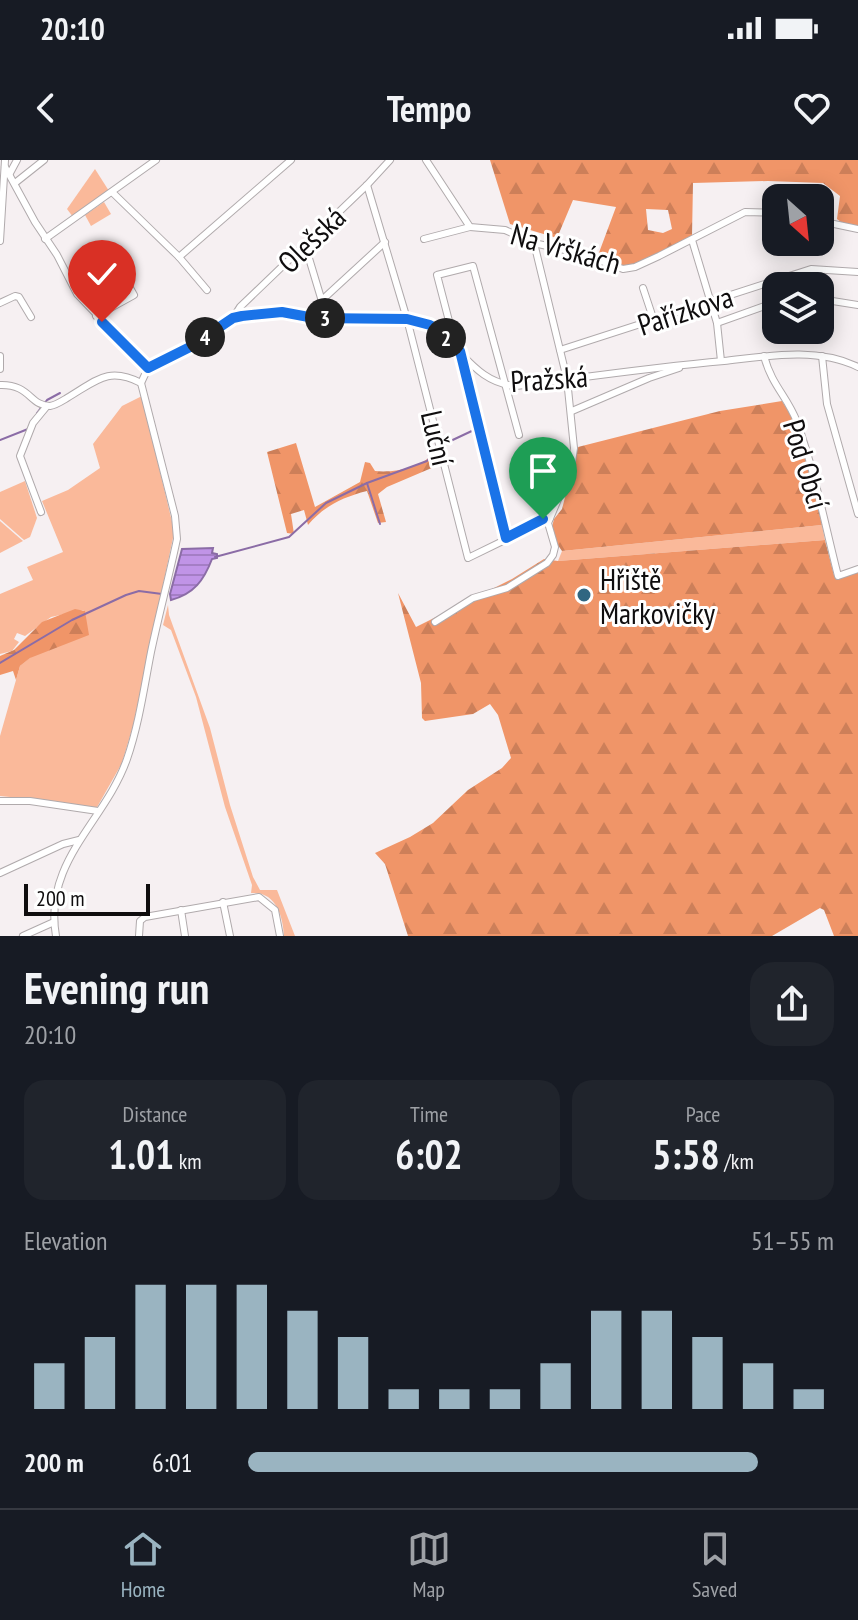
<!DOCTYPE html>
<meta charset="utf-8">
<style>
:root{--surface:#171b24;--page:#20242c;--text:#f1f3f6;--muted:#9ea1a6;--line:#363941;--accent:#9ab4c1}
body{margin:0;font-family:"PT Sans Narrow",sans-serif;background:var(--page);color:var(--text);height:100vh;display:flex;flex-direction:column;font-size:30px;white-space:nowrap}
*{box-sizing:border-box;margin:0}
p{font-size:26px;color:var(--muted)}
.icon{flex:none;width:44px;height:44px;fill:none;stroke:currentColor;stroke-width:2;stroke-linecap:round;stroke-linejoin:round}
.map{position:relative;height:776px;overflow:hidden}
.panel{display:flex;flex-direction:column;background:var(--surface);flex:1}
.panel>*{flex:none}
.needle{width:52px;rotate:153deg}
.fabs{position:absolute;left:762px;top:24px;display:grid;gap:16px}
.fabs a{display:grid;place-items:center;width:72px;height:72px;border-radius:16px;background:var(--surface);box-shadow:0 4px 20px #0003;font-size:40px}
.scale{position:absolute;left:24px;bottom:20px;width:126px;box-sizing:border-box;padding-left:8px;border:4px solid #0f0d0e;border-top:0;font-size:22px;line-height:28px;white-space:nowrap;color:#0f0d0e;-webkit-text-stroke:6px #fff;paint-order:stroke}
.pin{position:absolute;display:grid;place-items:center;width:68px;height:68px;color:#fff;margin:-82px -34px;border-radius:50% 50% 50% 0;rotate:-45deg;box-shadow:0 0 8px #0007}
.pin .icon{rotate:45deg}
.km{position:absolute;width:40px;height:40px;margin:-20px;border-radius:50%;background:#222;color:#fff;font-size:22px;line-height:40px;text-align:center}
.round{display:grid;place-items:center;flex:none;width:84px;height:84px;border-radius:24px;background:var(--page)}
.summary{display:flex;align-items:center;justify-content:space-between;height:136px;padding:0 24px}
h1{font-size:44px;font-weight:600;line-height:60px}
.metrics{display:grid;grid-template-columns:repeat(3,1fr);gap:12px;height:136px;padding:8px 24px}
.metrics div{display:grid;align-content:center;border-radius:20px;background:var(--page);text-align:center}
.metrics b{font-size:40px;font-weight:600}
.metrics small{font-size:22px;font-weight:400}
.metrics p{font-size:22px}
.chart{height:224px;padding:16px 24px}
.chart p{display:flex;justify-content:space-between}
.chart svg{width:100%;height:144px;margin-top:8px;stroke:var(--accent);stroke-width:6}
ul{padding:0 24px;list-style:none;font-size:26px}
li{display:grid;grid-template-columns:128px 96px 1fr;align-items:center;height:60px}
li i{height:20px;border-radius:10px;background:var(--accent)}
.status{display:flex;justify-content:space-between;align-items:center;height:56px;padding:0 40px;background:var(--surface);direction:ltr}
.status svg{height:22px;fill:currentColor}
header{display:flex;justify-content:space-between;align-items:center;height:104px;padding:0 24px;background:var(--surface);font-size:36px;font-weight:600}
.tabs{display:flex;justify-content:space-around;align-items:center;height:112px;border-top:2px solid var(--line);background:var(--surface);font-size:22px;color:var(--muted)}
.tabs a{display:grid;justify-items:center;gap:4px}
.tabs .active{color:var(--accent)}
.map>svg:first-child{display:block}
</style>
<div class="status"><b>20:10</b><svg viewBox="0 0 49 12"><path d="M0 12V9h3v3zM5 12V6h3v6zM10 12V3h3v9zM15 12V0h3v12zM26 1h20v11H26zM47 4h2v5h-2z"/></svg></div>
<header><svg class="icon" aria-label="back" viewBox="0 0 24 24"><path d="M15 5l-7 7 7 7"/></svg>Tempo<svg class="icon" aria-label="heart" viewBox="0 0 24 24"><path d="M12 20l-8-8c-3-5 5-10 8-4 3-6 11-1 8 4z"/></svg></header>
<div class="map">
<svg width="858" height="776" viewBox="0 0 858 776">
<defs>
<pattern id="forest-firs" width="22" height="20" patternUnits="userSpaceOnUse" patternTransform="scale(2)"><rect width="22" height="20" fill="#f09568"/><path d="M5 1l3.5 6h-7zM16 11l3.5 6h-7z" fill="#cd7f59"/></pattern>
<pattern id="water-rules" width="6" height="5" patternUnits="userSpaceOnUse" patternTransform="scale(2)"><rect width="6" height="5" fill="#c094e7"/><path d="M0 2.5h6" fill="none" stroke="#a47ec5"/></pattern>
</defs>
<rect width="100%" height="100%" fill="#f6f0f2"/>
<g fill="#fab99a">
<polygon points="95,9 109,31 73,57 67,49"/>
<polygon points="104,42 111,54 91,66 85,55"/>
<polygon points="142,236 173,366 173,378 133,566 122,603 96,649 50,641 0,636 0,576 20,506 85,452 83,450 51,457 25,476 17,473 14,479 19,482 12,491 0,494 0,434 33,420 27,407 63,392 42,341 68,330 100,308 93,284 122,246"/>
<polygon points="25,321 37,358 30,377 24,380 0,359 0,332"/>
<polygon points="0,361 23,381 0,393"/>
<polygon points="822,365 825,380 558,401 562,391"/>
<path d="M 168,445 L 169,455 L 210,568 L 230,645 L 253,717 L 260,730 L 277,730 L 295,776 L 284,776 C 283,756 276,731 251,733 L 252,725 L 225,647 L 196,537 L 171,470 L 163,465 Z"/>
</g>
<g fill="url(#forest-firs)" fill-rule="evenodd">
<path d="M 490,0 L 858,0 L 858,66 L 842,63 L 837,59 L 840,36 L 823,23 L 768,21 L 693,23 L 692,76 L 634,105 L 621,106 L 597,98 L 616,47 L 573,40 L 557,78 L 510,64 ZM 646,49 L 668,50 L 672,69 L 663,73 L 648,70 Z"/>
<path d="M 782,241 C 806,276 812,324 822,365 L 562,391 L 555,381 L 552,367 L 554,359 L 562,349 L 578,287 L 720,251 Z"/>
<path d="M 296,283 L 315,347 L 360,322 L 365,302 L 370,303 L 375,311 C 394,313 425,308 435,290 L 441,304 L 387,327 L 378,334 L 386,362 L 378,363 L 367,331 C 343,337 324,346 308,365 L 304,350 L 291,354 L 294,374 L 287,373 L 267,292 Z"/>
<polygon points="825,380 834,415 858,411 858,776 834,776 824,750 820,748 772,776 408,776 385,704 375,693 410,677 433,663 468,630 502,608 511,598 498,555 490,544 473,554 425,561 422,558 421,523 398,433 416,467 512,419 544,399 558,401"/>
<polygon points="75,449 85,451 89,475 30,498 20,506 16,520 13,511 0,515 0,496 14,490 42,462"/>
</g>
<path fill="url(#water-rules)" stroke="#8b6ca6" stroke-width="2" d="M 213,388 L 212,393 L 217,394 L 217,398 L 212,399 C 204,420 194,434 171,440 L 170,434 L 182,389 Z"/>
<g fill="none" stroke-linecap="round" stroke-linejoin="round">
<g stroke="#8b6ca6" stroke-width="2">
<polyline points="37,253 47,240 60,233"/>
<polyline points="0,280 28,269"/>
<polyline points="442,285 476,269"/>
<polyline points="367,323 380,364"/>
<polyline points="215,397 289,377 326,343 367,323 427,301 437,288"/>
<polyline points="0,503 72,460 126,435 139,431 162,434"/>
</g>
<g stroke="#b0aaac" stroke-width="8">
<g id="minor">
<polyline points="426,0 470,67 505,70 534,83 582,94 623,109 635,107 659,96 745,52 776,53"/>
<polyline points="5,7 35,62 57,95 77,134 148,208"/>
<polyline points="10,13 17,0"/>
<polyline points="15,23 44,0"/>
<polyline points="367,25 407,159 468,398 550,358"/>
<polyline points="112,32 179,97 207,130"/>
<polyline points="820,61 858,69"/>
<polyline points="45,79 156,0"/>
<polyline points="424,79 470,67"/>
<polyline points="692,80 717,163 721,201"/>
<polyline points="0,81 5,0"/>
<polyline points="305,85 327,158"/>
<polyline points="179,97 291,0"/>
<polyline points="70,119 110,93 134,135 96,156"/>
<polyline points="643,128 654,161"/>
<polyline points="820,139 858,145"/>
<polyline points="322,140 385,82"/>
<polyline points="0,143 15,136 19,137 31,157"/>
<polyline points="233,158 240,147 367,25 390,0"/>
<polyline points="717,163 776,142"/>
<polyline points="455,184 437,115 473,106 519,275"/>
<polyline points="560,190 811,109 858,112"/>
<polyline points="461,195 506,378"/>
<polyline points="0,196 0,209"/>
<path d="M 764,196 C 772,226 787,236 797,262 C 815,312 825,365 838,416 L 858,409"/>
<polyline points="822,196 827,244 858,354"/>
<path d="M 141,223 L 148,208 L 190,187 L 233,158 L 242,156 L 282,152 L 314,158 L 407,159 C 457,167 465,222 516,226 C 586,217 655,207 724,201 C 768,196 817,187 858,207"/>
<path d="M 0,225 C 30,224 30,246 50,246 C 56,245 62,241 67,238 C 96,221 108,206 141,223"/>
<polyline points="572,251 649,218 679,208"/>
<polyline points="41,352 20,296 33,263 47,246"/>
<polyline points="435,462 473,438 507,428 547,403 553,395 555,387 548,363 571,309 574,288 567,219 534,83"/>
<polyline points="0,641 30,641 98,651"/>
<polyline points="0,713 63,684 79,680"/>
<polyline points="223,742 230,776"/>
<polyline points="181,750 185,776"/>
<polyline points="23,776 54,762"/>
<path d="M 56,776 C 43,701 105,662 127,599 C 139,564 144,528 151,492 C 159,454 169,417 177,379 L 175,356 L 141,223"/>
<polyline points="139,776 140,761 145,757 259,737 275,750 280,776"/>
</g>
</g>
<use href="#minor" stroke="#fff" stroke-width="6"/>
</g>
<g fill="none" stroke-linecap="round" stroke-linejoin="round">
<g stroke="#fff" stroke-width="16">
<polyline id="route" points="102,162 148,208 190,187 233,158 242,156 282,152 314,158 407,159 430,165 460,191 506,378 543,359"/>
</g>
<use href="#route" stroke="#1a73e8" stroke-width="10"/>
</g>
<circle fill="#306681" stroke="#fff" stroke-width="3" cx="584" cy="435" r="8"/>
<g text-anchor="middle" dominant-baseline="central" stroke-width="6" stroke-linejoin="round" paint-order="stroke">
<g font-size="30" fill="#0f0d0e" stroke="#fff">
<text transform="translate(311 79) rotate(-44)">Olešská</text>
<text transform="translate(566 88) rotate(16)">Na Vrškách</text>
<text transform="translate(685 150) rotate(-18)">Pařízkova</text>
<text transform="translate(549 218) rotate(-4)">Pražská</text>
<text transform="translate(438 278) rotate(77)">Luční</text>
<text transform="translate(807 304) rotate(73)">Pod Obcí</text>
</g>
<g font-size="30" fill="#0f0d0e" stroke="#fff" text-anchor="start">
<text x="600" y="418">Hřiště<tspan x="600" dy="34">Markovičky</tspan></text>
</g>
</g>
</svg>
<div class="fabs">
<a><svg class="needle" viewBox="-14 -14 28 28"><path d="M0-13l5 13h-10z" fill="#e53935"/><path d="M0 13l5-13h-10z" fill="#9ea1a6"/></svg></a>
<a><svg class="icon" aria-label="layers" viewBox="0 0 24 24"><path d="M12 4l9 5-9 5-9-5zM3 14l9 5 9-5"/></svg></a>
</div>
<div class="scale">200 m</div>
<div class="pin" style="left:543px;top:359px;background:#1e9e55"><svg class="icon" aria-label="arrive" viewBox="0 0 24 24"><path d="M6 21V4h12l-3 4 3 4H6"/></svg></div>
<div class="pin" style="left:102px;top:162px;background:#d93025"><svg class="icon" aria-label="check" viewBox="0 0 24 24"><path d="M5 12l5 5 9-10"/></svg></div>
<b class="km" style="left:446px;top:178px">2</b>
<b class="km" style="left:325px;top:158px">3</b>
<b class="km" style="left:205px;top:177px">4</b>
</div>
<section class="panel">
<div class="summary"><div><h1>Evening run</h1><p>20:10</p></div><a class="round"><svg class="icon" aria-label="share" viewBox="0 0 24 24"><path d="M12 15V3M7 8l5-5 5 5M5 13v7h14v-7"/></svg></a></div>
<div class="metrics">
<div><p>Distance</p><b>1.01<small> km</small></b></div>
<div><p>Time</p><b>6:02</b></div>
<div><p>Pace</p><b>5:58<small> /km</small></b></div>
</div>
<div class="chart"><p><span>Elevation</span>51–55 m</p>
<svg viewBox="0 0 160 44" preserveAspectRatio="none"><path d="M5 44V30M15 44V22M25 44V6M35 44V6M45 44V6M55 44V14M65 44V22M75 44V38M85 44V38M95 44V38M105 44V30M115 44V14M125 44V14M135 44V22M145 44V30M155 44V38"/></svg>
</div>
<ul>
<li><b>200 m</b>6:01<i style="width:87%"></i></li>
</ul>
</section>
<nav class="tabs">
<a class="active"><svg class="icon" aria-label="home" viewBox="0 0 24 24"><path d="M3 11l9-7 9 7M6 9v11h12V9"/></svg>Home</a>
<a><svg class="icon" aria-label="map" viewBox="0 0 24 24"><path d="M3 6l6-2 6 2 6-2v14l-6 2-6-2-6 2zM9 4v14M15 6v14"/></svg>Map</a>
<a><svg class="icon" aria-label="saved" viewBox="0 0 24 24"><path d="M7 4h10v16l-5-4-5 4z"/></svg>Saved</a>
</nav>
